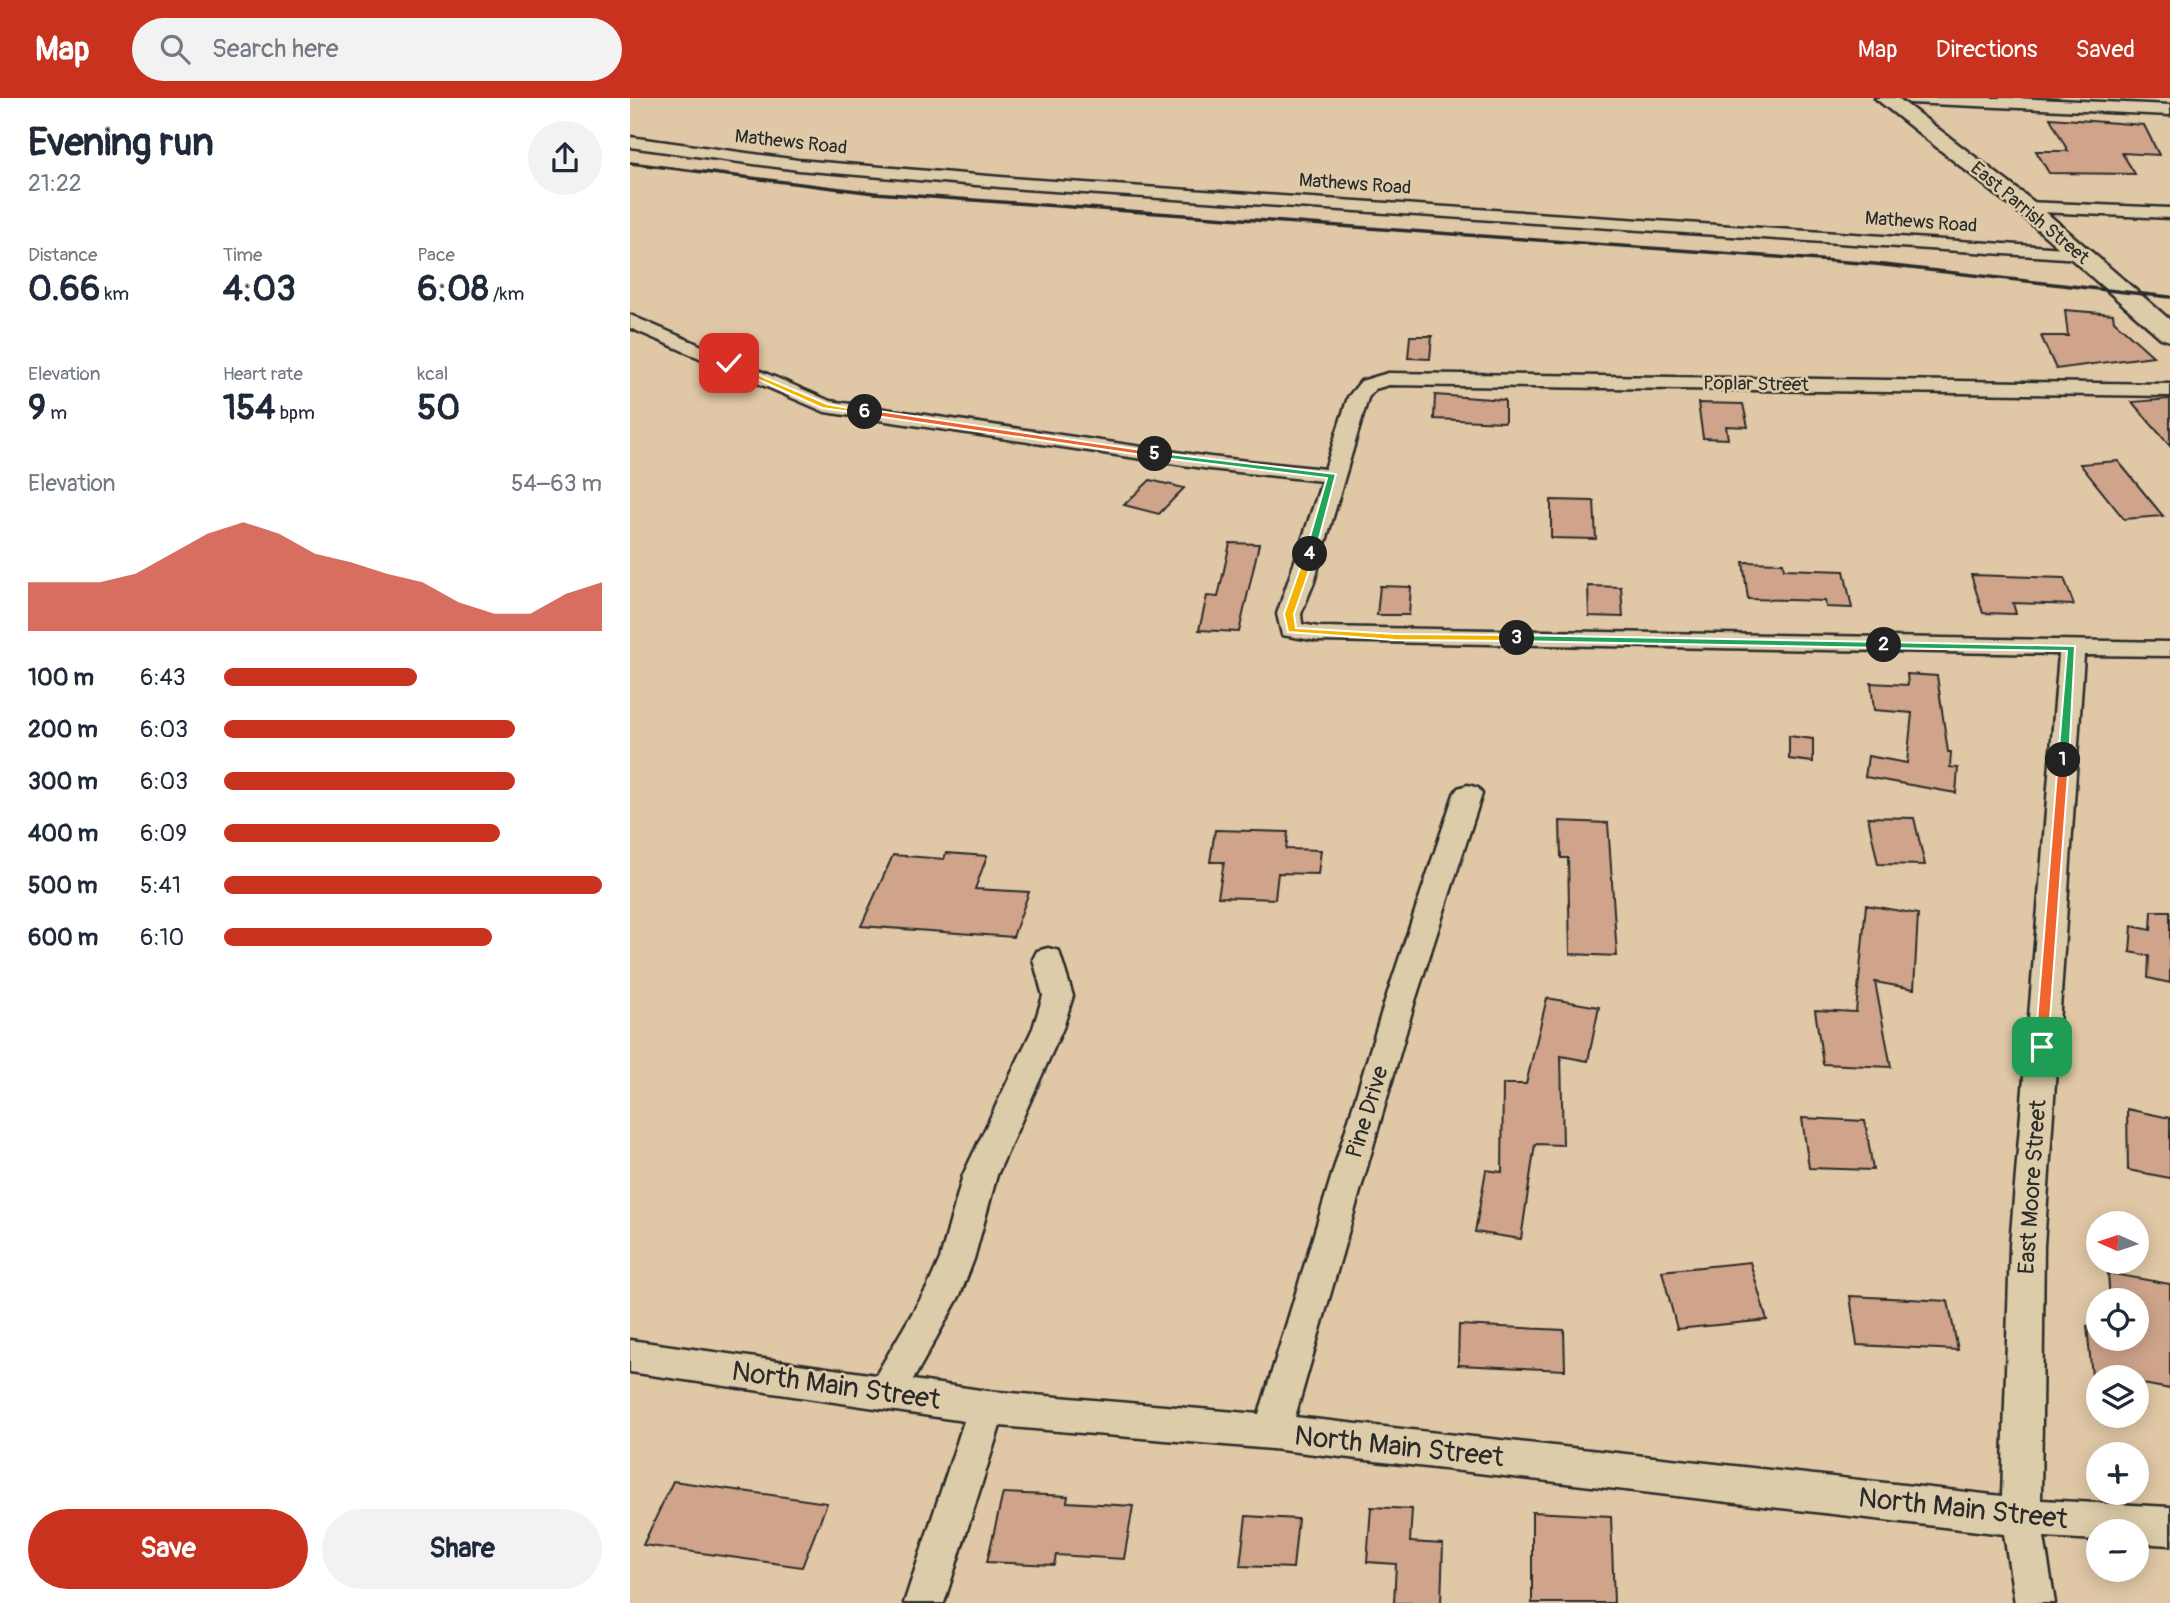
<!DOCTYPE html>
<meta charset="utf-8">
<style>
:root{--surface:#fff;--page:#f2f2f3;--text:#1f2937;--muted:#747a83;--accent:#c8321e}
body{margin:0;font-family:Pangolin,sans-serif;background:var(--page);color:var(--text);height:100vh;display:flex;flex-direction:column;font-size:26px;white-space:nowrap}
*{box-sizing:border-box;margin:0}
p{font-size:23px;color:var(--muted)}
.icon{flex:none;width:38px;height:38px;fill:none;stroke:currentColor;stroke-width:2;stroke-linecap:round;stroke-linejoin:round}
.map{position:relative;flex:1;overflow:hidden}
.sheet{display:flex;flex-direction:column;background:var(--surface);width:630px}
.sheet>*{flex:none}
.needle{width:46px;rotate:273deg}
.buttons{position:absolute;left:1456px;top:1113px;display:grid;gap:14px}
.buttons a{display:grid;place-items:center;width:63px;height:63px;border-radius:50%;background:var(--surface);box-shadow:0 4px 18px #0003;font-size:35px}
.pin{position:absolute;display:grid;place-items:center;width:60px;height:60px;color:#fff;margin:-30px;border-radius:14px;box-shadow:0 4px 10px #0006}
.km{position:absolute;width:35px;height:35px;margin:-18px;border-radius:50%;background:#222;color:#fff;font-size:19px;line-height:35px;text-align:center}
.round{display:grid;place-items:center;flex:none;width:74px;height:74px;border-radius:37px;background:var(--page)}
.overview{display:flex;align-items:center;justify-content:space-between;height:119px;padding:0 28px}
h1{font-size:38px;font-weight:700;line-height:52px}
.stats{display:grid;grid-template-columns:repeat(3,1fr);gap:10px;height:119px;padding:7px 28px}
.stats div{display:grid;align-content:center}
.stats b{font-size:35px;font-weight:700}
.stats small{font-size:19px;font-weight:400}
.stats p{font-size:19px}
.chart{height:196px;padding:14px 28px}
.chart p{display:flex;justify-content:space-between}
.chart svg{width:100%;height:126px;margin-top:7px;fill:var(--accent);opacity:.7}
.cta{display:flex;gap:14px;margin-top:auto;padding:14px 28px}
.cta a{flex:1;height:80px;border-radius:42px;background:var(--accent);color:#fff;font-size:28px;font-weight:700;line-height:80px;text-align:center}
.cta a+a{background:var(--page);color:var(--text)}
ul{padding:0 28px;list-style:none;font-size:23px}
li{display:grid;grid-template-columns:112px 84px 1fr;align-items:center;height:52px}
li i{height:18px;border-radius:9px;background:var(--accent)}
header{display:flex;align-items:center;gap:42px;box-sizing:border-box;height:98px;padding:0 35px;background:var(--accent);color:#fff}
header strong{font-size:33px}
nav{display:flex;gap:38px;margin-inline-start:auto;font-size:24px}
.search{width:490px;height:63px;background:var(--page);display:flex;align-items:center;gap:18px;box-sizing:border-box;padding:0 24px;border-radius:38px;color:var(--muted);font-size:26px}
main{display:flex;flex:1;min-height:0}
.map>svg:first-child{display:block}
</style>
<header>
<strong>Map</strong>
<div class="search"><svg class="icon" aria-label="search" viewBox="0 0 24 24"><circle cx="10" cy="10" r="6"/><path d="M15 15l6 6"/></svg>Search here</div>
<nav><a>Map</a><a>Directions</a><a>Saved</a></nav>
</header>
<main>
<section class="sheet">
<div class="overview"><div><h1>Evening run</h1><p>21:22</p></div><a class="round"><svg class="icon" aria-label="share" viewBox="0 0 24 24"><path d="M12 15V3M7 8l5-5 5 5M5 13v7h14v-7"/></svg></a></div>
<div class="stats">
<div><p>Distance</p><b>0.66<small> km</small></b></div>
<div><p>Time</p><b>4:03</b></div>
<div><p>Pace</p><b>6:08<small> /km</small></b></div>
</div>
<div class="stats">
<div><p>Elevation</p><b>9<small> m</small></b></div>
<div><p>Heart rate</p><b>154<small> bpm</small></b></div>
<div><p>kcal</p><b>50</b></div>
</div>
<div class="chart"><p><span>Elevation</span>54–63 m</p>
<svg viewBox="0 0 160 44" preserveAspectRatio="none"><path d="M0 44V27L10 27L20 27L30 24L40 17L50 10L60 6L70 10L80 17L90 20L100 24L110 27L120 34L130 38L140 38L150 31L160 27V44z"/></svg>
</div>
<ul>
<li><b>100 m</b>6:43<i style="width:51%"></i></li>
<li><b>200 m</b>6:03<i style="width:77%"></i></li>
<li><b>300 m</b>6:03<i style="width:77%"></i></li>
<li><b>400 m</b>6:09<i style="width:73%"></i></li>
<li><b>500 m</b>5:41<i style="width:100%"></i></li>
<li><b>600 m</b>6:10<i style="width:71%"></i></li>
</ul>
<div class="cta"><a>Save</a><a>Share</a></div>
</section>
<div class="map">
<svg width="1540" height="1505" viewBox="0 0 1540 1505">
<rect width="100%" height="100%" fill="#e0c8a6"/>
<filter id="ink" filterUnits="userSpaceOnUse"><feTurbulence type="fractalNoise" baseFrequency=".0143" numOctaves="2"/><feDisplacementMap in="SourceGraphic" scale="14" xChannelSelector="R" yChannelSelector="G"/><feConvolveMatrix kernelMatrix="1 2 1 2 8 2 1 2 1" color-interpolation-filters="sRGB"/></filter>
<g filter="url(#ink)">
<g fill="#cfa48b" stroke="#2b2b2b" stroke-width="2">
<polygon points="1420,20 1514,27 1529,57 1492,55 1505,76 1419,75 1406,53 1438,53"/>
<polygon points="1435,212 1483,216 1484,223 1523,258 1426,271 1411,238 1438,238"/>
<polygon points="780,238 802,238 800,261 778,260"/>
<polygon points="805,297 875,302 875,324 804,321"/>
<polygon points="1540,301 1540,348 1502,304"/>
<polygon points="1068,305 1113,306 1118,329 1096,328 1098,341 1073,340"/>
<polygon points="1488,363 1533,418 1494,421 1450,366"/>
<polygon points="520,382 554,390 529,416 494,407"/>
<polygon points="921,402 964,403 966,441 921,440"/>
<polygon points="600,445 629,446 609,534 569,532 577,498 588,499"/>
<polygon points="1113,464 1153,465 1154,471 1214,473 1222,510 1196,509 1195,503 1118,501"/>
<polygon points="1341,477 1434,480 1444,507 1383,505 1386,516 1353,515"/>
<polygon points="750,488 781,489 779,517 747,517"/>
<polygon points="958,488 991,489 993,519 959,518"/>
<polygon points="1277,576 1307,578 1318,654 1321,654 1320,669 1328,670 1326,695 1235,679 1238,658 1277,665 1282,615 1244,612 1241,585 1278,587"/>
<polygon points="1159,638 1183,641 1183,664 1159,661"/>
<polygon points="1238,719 1284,720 1295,767 1248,766"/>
<polygon points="930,723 978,725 987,858 940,856 938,760 931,760"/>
<polygon points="585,732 658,734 656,751 691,752 688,776 648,775 645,801 588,799 594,764 580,764"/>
<polygon points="316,755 357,758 345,791 399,794 383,839 231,828 263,757 314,761"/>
<polygon points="1236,807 1288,816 1284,891 1245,884 1261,969 1193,966 1185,912 1226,914"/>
<polygon points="1522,813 1540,813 1540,885 1518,880 1519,858 1500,854 1502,828 1521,832"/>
<polygon points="917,900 969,909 958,963 931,958 933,1047 905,1046 891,1141 845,1134 856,1072 872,1074 873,986 896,986"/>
<polygon points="1497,1011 1540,1020 1540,1080 1498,1072"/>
<polygon points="1172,1020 1235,1023 1243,1072 1179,1070"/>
<polygon points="1120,1164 1137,1222 1047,1231 1032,1173"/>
<polygon points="1478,1175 1540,1186 1540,1291 1507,1285 1507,1279 1462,1278 1457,1228 1468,1230 1468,1241 1507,1241 1507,1202 1480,1202"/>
<polygon points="1220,1198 1318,1203 1328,1252 1227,1247"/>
<polygon points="829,1227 934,1232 935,1272 828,1267"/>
<polygon points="43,1383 197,1405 172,1469 13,1447"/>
<polygon points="373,1395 438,1398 437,1404 503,1408 494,1461 426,1457 424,1467 357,1464"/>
<polygon points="741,1409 782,1411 780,1444 813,1446 811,1505 764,1505 766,1466 737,1464"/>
<polygon points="902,1414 981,1418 984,1505 902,1505"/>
<polygon points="616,1418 668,1421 663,1470 610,1468"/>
</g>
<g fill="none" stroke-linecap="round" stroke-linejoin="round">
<g stroke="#2b2b2b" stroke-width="5">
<g id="minor">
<polygon points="1271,0 1381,0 1540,7 1540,17 1279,5"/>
<polygon points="0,39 168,62 394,81 1449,151 1458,156 1449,161 394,91 168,72 0,49"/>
<polygon points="1396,104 1540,110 1540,120 1390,113 1387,109"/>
<polygon points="0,217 200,303 580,359 695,371 718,299 731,283 758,275 1540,286 1540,298 759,287 745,291 738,300 684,484 671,516 672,526 688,529 1540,544 1540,558 1454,557 1414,1148 1411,1402 1540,1409 1540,1447 1507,1445 1507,1433 1468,1433 1468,1442 1414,1439 1425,1505 1385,1505 1374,1436 642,1351 370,1328 314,1505 274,1505 334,1323 0,1274 0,1242 246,1277 297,1190 310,1161 333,1077 403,930 413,898 403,861 407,853 418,850 429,853 443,898 433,930 367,1077 344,1161 330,1197 283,1282 357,1293 629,1316 755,903 824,696 828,690 838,687 848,690 852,696 785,903 665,1319 1372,1398 1380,1148 1429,556 688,543 652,537 647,516 692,383 580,371 195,314 0,230"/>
</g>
</g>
<g stroke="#2b2b2b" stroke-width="5">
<polygon id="major" points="1245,0 1268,0 1404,104 1540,222 1540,243 1531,240 1388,114"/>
</g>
<use href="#minor" fill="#ddcca9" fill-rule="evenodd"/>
<use href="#major" fill="#ddcca9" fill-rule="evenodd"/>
<polyline stroke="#2b2b2b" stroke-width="3.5" points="0,65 244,95 1245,166 1540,199"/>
</g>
</g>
<polygon fill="#f0652b" stroke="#fff" stroke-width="2" points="1433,658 1439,662 1418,949 1412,954 1405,949 1428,662"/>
<polygon fill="#22a559" stroke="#fff" stroke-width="2" points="1251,544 1445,548 1439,662 1433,665 1428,662 1437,553 1254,550"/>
<polygon fill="#22a559" stroke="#fff" stroke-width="2" points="887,537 1254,544 1259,547 1254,550 883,543"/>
<polygon fill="#f5b400" stroke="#fff" stroke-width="2" points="680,453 685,456 664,516 666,530 765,536 887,537 892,540 887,543 765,542 658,534 654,516 675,456"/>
<polygon fill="#22a559" stroke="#fff" stroke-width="2" points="522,354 706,376 685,456 680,459 675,456 697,380 525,359"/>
<polygon fill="#f0652b" stroke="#fff" stroke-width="2" points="235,311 525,354 530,356 525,359 232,316"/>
<polygon fill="#f5b400" stroke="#fff" stroke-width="2" points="96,263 197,306 239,314 235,316 192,310 96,267"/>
<g text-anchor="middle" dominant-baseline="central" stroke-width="5" stroke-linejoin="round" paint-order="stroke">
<g font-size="19" fill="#2b2b2b" stroke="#ddcca9">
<text transform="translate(161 44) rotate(6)">Mathews Road</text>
<text transform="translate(725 86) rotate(4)">Mathews Road</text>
<text transform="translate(1400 115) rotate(40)">East Parrish Street</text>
<text transform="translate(1291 124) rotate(4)">Mathews Road</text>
<text transform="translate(1126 286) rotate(1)">Poplar Street</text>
</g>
<g font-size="23" fill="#2b2b2b" stroke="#ddcca9">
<text transform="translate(737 1014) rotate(-73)">Pine Drive</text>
<text transform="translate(1402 1089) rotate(-86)">East Moore Street</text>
</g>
<g font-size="28" fill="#2b2b2b" stroke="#ddcca9">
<text transform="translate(206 1288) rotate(8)">North Main Street</text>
<text transform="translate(769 1349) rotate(6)">North Main Street</text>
<text transform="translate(1333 1411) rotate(6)">North Main Street</text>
</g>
</g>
</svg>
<div class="buttons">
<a><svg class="needle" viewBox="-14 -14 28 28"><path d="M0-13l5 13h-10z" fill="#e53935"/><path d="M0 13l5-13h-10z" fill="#747a83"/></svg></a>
<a><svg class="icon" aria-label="locate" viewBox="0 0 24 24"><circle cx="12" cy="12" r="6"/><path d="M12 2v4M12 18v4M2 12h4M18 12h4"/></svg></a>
<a><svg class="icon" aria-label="layers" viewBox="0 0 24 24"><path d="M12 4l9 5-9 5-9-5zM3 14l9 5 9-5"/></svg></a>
<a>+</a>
<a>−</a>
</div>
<div class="pin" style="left:1412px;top:949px;background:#1e9e55"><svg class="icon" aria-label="arrive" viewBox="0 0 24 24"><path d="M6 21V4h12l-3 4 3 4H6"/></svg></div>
<div class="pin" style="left:99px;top:265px;background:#d93025"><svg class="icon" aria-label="check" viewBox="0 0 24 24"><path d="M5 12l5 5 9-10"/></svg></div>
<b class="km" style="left:1433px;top:662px">1</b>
<b class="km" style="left:1254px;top:547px">2</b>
<b class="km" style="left:887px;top:540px">3</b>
<b class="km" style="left:680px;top:456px">4</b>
<b class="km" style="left:525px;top:356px">5</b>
<b class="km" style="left:235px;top:314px">6</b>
</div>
</main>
